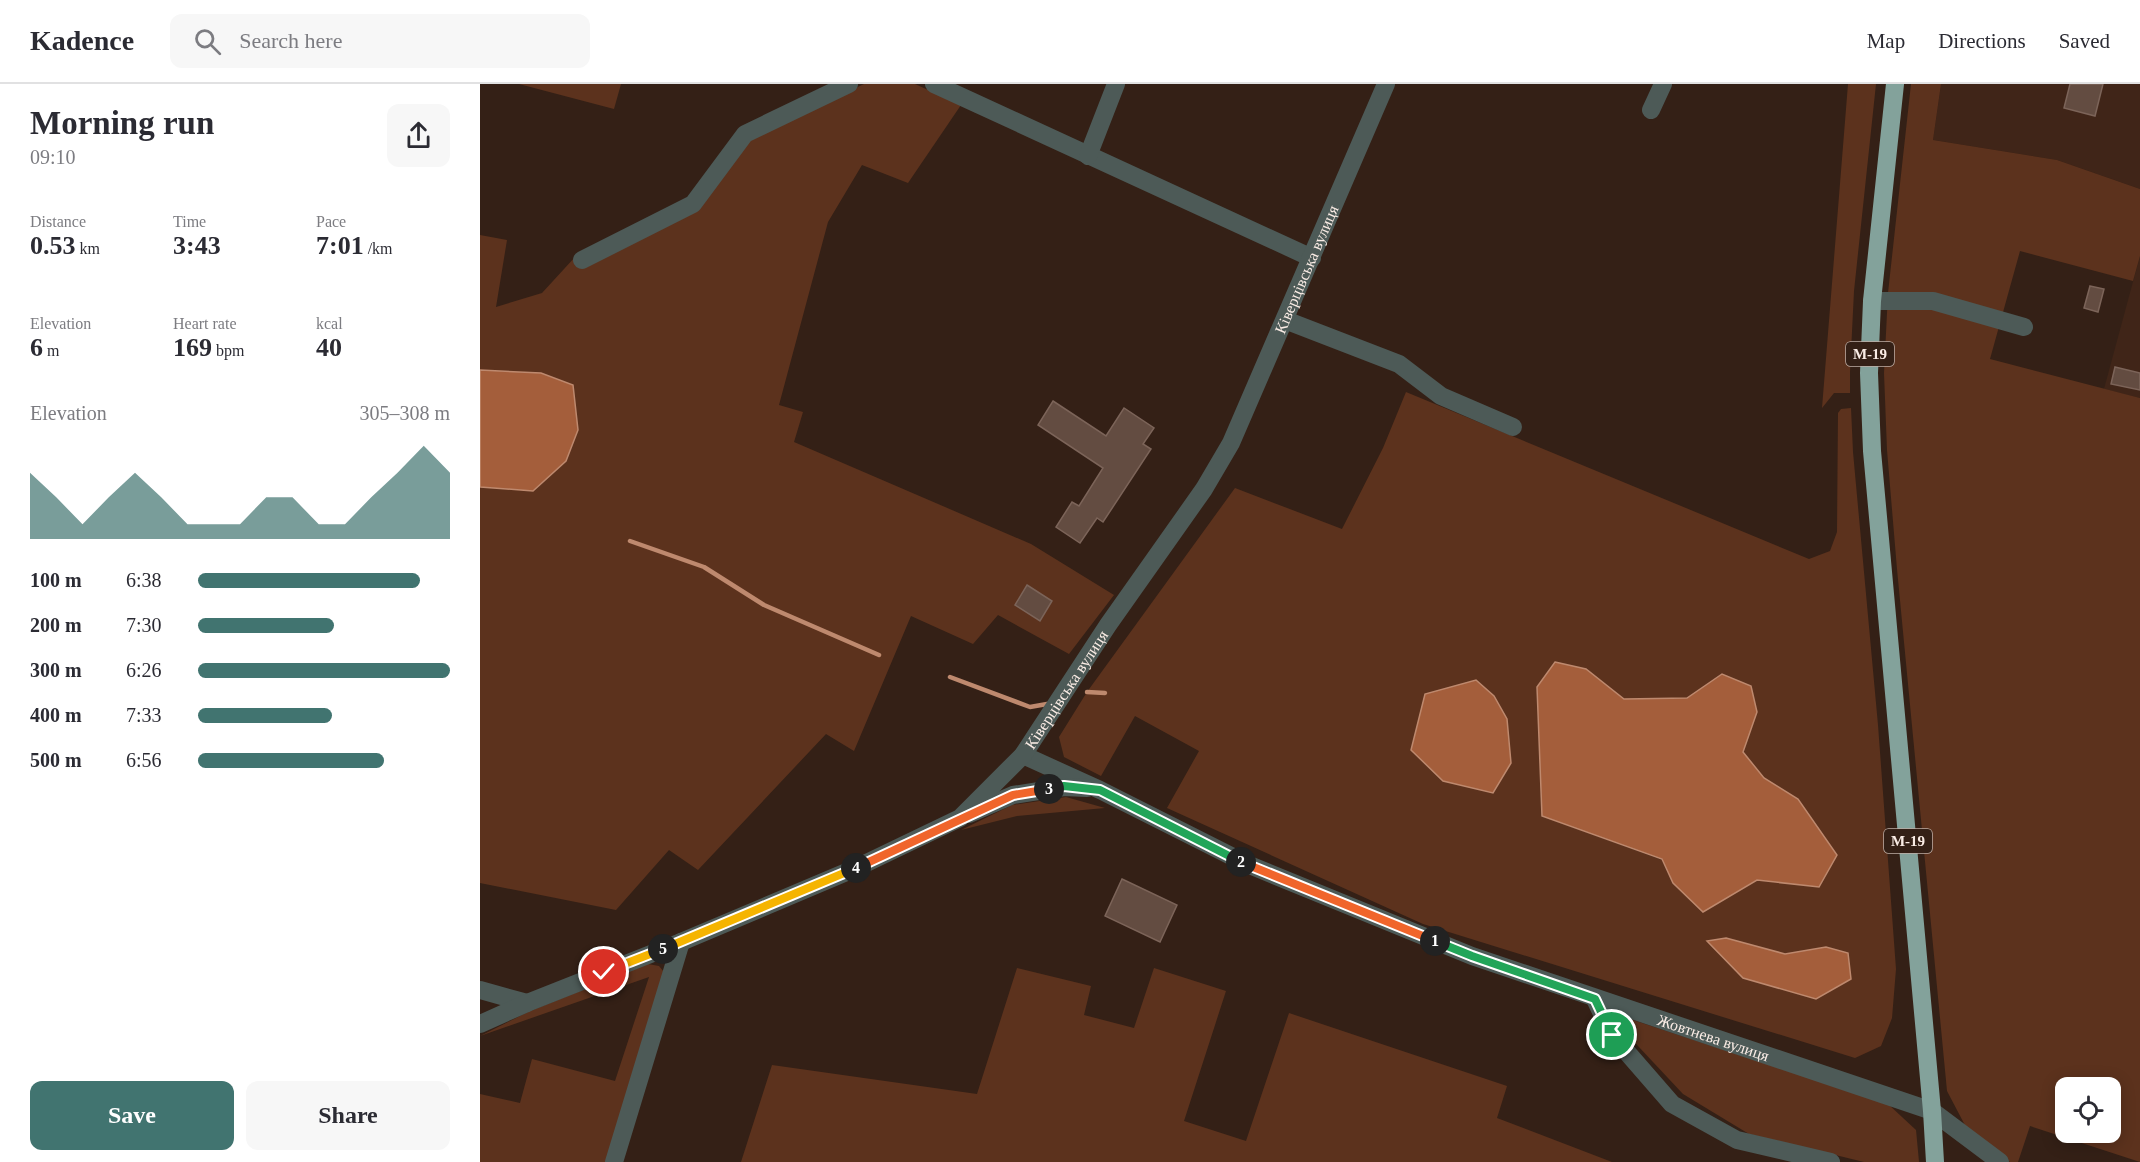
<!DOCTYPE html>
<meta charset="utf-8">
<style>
:root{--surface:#fff;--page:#f7f7f7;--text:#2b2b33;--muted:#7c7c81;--line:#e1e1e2;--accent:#417470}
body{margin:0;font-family:Georgia,serif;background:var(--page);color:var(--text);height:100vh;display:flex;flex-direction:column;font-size:22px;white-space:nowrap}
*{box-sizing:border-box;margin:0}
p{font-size:20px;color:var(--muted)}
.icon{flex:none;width:33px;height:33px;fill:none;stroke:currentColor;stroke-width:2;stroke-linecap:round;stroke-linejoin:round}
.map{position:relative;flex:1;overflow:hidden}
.details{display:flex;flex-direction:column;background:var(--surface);width:480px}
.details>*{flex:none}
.controls{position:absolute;left:1575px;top:993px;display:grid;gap:12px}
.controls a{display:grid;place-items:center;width:66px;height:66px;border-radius:12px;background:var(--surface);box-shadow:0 3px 15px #0003;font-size:30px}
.pin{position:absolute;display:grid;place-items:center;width:51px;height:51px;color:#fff;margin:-26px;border:3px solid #fff;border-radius:50%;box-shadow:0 2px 6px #0007}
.km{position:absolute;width:30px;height:30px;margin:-15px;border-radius:50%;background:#222;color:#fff;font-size:16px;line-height:30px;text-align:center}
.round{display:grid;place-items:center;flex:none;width:63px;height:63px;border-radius:12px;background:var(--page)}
.overview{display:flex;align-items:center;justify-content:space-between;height:102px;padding:0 30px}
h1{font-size:33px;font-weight:800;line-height:45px}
.figures{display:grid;grid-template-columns:repeat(3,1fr);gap:9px;height:102px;padding:6px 30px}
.figures div{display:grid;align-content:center}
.figures b{font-size:26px;font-weight:800}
.figures small{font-size:16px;font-weight:400}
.figures p{font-size:16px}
.chart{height:168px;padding:12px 30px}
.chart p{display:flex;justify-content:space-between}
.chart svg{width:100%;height:108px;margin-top:6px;fill:var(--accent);opacity:.7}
.button{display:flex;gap:12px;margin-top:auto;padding:12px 30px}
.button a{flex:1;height:69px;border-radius:12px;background:var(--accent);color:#fff;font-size:24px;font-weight:800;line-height:69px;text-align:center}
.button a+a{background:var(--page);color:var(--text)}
ul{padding:0 30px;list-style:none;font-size:20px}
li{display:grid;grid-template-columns:96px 72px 1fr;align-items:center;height:45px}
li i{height:15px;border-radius:8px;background:var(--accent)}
header{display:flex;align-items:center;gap:36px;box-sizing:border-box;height:84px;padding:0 30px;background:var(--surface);border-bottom:2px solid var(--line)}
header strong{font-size:28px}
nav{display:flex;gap:33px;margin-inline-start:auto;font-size:21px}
.search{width:420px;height:54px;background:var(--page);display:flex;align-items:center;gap:15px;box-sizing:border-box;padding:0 21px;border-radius:12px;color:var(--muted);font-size:22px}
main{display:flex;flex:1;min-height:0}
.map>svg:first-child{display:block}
</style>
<header>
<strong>Kadence</strong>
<div class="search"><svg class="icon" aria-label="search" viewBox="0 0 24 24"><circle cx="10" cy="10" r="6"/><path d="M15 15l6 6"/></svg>Search here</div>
<nav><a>Map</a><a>Directions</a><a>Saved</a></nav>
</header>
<main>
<section class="details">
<div class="overview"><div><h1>Morning run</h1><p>09:10</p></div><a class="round"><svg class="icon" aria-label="share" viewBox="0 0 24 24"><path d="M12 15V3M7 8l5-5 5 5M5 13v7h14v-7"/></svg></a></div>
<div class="figures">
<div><p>Distance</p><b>0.53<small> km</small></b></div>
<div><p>Time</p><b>3:43</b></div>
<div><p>Pace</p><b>7:01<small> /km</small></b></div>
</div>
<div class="figures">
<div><p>Elevation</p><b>6<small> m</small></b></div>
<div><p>Heart rate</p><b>169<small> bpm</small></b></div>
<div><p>kcal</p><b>40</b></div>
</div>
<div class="chart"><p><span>Elevation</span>305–308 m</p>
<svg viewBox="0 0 160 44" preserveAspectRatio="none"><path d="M0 44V17L10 27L20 38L30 27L40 17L50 27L60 38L70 38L80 38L90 27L100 27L110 38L120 38L130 27L140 17L150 6L160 17V44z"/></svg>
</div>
<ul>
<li><b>100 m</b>6:38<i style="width:88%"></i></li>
<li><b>200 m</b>7:30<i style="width:54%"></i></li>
<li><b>300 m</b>6:26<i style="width:100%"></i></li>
<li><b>400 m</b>7:33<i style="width:53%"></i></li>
<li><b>500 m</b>6:56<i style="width:74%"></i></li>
</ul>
<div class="button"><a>Save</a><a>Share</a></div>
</section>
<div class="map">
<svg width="1660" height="1078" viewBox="0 0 1660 1078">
<rect width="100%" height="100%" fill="#342016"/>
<g fill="#402518">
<polygon points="1461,0 1660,0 1660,105 1577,76 1453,56"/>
<polygon points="1660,172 1660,314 1624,305"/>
</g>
<g fill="#5c321d" fill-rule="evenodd">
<polygon points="39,0 141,0 134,25"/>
<polygon points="384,0 435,0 481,21 428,99 382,81 348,138 299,321 323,328 314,358 551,460 634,511 589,570 518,531 493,560 431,532 374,667 346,650 218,786 189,766 136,826 0,799 0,403 13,403 61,289 0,286 0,151 27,156 16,223 62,209 95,173 217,125 269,55"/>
<polygon points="1368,0 1396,0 1374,207 1370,288 1370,309 1354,309 1342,324"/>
<path d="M 1431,0 L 1461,0 L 1453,56 L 1577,76 L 1660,105 L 1660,172 L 1653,197 L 1540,167 L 1510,275 L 1660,314 L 1660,1078 L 1550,1042 L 1538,1078 L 1530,1078 L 1488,1047 L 1467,1007 L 1417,485 L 1407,366 L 1404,289 L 1408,209 ZM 1586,1004 L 1630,1004 L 1630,1048 L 1586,1048 Z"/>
<path d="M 926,308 L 1329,475 L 1350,467 L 1357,448 L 1358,329 L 1361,325 L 1371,324 L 1373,368 L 1398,641 L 1416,885 L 1412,934 L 1401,962 L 1375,974 L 943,840 L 687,724 L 719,667 L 655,632 L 621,692 L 584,673 L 579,653 L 607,608 L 755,404 L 862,445 L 903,364 ZM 1106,585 L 1144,615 L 1207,614 L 1242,590 L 1277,628 L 1263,668 L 1284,694 L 1318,715 L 1339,802 L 1277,796 L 1223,828 L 1193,799 L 1182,776 L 1062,732 ZM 1246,854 L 1305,870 L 1371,895 L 1336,915 L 1263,894 Z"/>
<polygon points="586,713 625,724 537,732 481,746 532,721"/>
<polygon points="168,880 179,882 184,888 127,1078 0,1078 0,1010 40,1019 52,975 135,997 169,893 0,952 50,927"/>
<polygon points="537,884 611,902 604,931 654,944 674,884 746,907 704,1037 766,1057 809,929 1027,1002 1017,1034 1132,1078 261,1078 292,981 497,1010"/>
<polygon points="1150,935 1408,1020 1436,1046 1439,1078 1384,1078 1269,1050 1203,1010 1143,946"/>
</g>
<g fill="#a45e3b" stroke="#be896e" stroke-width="1.5">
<polygon points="0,286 61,289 93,301 98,346 86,377 53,407 0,403"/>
<polygon points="1075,578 1106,585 1144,615 1207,614 1242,590 1271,602 1277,628 1263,668 1284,694 1318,715 1357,771 1339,803 1277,796 1223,828 1193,799 1182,775 1062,732 1057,603"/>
<polygon points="996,596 1014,612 1027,635 1031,679 1013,709 963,697 931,666 945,610"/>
<polygon points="1246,854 1305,870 1346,863 1368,869 1371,895 1336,915 1263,894 1227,857"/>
</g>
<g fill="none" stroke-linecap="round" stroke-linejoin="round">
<g stroke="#be896e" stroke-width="4.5">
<polyline points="150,457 224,483 284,521 399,571"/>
<polyline points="470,593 550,623 567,620"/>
<polyline points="607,608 625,609"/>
</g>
</g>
<g fill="#634c41" stroke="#7c6459" stroke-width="1.5">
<polygon points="1590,0 1623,0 1615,32 1584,24"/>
<polygon points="1610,202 1624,205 1618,228 1604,224"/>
<polygon points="1635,283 1660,289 1660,306 1631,300"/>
<polygon points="573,317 626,352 644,324 674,344 663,360 671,365 623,438 617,434 600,459 576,443 592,418 599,422 623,384 558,341"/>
<polygon points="547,501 572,517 560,537 535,521"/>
<polygon points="642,795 697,821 680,858 625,832"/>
</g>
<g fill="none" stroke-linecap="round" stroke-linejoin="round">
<g stroke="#4d5a57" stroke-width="18">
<polyline points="454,0 832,174"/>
<polyline points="1171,26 1183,0"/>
<polyline points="608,72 636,0"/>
<polyline points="102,176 213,120 265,50 369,0"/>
<polyline points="1392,217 1453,217 1544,243"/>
<polyline points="805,236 919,280 961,312 1033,343"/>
<path id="s1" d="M 543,671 L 620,706 L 767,780 L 992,872 L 1452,1027 L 1520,1078"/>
<polyline points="489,730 533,711 584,703 607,704"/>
<polyline points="0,906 47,919"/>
<polyline points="1115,915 1132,951 1192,1020 1257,1056 1351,1078"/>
<path id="s2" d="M 0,940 L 47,919 L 201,858 L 376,784 L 480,734 L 543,671 L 628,541 L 724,405 L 751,359 L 906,0"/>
<polyline points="134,1078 201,858"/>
</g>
<polyline stroke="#83a29b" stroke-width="18" points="1415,0 1392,217 1389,289 1392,367 1452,1027 1455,1078"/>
</g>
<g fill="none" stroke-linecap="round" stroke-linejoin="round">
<g stroke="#fff" stroke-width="12">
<polyline id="split-1" points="955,857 992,872 1115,915 1132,951"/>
</g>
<g stroke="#fff" stroke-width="12">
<polyline id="split-2" points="761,778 955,857"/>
</g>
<g stroke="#fff" stroke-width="12">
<polyline id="split-3" points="569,705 584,702 620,706 761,778"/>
</g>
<g stroke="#fff" stroke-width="12">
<polyline id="split-4" points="376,784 533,711 569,705"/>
</g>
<g stroke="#fff" stroke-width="12">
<polyline id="split-5" points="183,865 376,784"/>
</g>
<g stroke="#fff" stroke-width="12">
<polyline id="split-6" points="124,888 183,865"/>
</g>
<use href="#split-1" stroke="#22a559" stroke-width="8"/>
<use href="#split-2" stroke="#f0652b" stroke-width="8"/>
<use href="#split-3" stroke="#22a559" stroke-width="8"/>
<use href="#split-4" stroke="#f0652b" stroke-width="8"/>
<use href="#split-5" stroke="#f5b400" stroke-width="8"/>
<use href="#split-6" stroke="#f5b400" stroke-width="8"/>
</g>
<g text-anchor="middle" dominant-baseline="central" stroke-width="6" stroke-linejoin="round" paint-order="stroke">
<g fill="#342016" stroke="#bfafa7" stroke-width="1.5">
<rect x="1366" y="258" width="48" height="24" rx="4.5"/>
<rect x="1404" y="745" width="48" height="24" rx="4.5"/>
</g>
<g font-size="15" font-weight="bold" fill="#faece5">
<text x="1390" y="270">М-19</text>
<text x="1428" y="757">М-19</text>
</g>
<g font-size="16" fill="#faece5" stroke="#342016">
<text stroke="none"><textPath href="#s2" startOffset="1176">Ківерцівська вулиця</textPath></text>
<text stroke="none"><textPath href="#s2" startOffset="690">Ківерцівська вулиця</textPath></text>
<text stroke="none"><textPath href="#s1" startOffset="747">Жовтнева вулиця</textPath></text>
</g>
</g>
</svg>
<div class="controls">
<a><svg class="icon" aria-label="locate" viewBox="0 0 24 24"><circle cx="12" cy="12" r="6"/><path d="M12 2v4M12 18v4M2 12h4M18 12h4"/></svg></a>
</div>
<div class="pin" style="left:1132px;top:951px;background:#1e9e55"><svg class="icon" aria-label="arrive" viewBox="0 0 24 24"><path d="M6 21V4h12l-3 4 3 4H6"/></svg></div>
<div class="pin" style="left:124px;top:888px;background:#d93025"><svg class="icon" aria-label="check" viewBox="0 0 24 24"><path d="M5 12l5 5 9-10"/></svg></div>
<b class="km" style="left:955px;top:857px">1</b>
<b class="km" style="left:761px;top:778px">2</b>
<b class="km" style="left:569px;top:705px">3</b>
<b class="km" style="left:376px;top:784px">4</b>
<b class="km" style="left:183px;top:865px">5</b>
</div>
</main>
